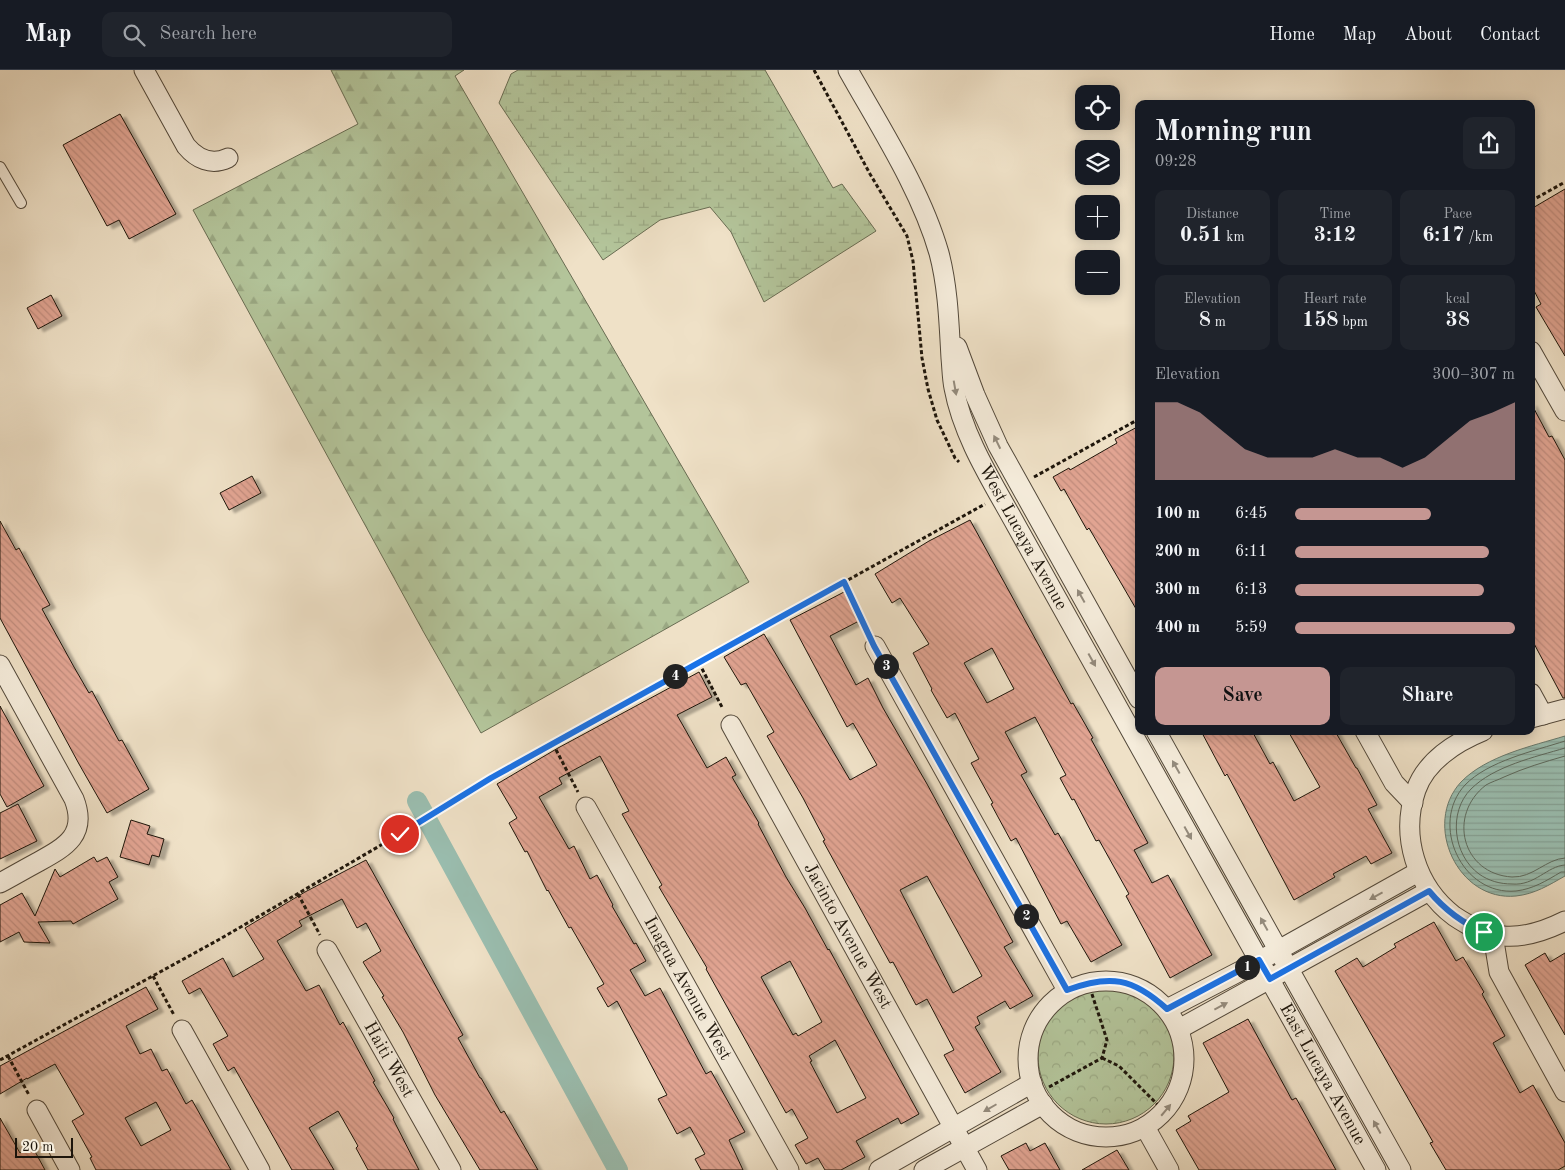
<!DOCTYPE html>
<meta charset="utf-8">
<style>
:root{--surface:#171b24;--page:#20242c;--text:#f1f3f6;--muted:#9ea1a6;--line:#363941;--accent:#c59692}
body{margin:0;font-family:"Old Standard TT",serif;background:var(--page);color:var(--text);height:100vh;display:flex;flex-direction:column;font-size:19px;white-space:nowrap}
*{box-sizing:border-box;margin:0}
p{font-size:16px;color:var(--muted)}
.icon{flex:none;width:28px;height:28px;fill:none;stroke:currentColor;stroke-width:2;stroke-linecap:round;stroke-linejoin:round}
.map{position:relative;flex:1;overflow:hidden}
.sheet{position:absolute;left:1135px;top:30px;width:400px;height:635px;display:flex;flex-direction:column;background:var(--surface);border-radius:10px;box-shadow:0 2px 12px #0003}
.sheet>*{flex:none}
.buttons{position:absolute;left:1075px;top:15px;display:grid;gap:10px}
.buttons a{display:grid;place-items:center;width:45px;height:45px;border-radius:10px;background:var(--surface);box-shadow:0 2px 12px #0003;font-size:25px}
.scale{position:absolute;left:15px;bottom:12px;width:58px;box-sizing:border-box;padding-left:5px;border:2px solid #1d150b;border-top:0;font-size:14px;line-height:18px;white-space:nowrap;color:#1d150b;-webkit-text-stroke:4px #f5ecdb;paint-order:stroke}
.pin{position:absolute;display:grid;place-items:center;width:42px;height:42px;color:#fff;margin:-21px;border:2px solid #fff;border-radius:50%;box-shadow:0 1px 5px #0007}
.km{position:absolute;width:25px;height:25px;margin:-12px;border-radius:50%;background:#222;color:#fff;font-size:14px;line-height:25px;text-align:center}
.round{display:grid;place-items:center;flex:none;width:52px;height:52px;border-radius:10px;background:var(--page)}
.summary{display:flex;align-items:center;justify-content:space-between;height:85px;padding:0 20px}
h1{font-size:28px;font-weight:700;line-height:38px}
.figures{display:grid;grid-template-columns:repeat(3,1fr);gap:8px;height:85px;padding:5px 20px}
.figures div{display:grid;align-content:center;border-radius:10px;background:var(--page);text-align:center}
.figures b{font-size:21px;font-weight:700}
.figures small{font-size:14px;font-weight:400}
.figures p{font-size:14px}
.chart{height:140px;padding:10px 20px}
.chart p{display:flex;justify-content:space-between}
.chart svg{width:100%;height:90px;margin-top:5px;fill:var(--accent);opacity:.7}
.cta{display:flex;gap:10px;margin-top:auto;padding:10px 20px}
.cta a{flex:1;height:58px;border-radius:10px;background:var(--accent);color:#111;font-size:20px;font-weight:700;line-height:58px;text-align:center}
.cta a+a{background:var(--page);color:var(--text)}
ul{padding:0 20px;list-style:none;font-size:16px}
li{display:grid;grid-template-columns:80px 60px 1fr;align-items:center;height:38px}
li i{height:12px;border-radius:6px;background:var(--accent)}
header{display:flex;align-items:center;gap:30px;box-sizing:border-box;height:70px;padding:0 25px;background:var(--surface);border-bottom:1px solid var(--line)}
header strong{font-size:24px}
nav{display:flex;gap:28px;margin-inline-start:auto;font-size:18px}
.search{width:350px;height:45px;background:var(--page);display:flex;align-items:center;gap:12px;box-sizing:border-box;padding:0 18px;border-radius:10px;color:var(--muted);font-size:19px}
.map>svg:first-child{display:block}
</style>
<header>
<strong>Map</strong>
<div class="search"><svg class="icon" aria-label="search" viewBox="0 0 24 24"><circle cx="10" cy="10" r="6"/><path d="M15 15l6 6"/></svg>Search here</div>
<nav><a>Home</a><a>Map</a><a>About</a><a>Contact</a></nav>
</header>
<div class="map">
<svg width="1565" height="1100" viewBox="0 0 1565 1100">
<defs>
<pattern id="forest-firs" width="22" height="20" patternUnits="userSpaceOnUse" patternTransform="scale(1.25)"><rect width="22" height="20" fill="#b3c49a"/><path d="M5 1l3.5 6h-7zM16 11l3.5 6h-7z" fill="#9aa883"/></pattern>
<pattern id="wetland-marsh" width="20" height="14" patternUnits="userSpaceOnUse" patternTransform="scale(1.25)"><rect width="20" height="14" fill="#b3c49a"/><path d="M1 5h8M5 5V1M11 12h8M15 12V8" fill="none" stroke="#9aa883"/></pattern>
<pattern id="park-crowns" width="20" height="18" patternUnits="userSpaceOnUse" patternTransform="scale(1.25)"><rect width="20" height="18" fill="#b3c49a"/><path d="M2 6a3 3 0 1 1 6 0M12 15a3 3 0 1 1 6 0" fill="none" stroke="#9aa883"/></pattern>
<pattern id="water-rules" width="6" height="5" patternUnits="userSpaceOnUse" patternTransform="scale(1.25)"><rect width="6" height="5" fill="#9abeb0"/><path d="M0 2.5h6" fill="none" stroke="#84a296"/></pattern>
<pattern id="building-back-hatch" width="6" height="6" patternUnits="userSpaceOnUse" patternTransform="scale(1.25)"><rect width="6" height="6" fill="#e1a492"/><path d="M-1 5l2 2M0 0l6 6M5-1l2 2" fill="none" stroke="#c18c7d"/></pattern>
<filter id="shadow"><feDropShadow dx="5.5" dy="3" stdDeviation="1" flood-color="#0004"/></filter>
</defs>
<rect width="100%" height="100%" fill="#efe1c7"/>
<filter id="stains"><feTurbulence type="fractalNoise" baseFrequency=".004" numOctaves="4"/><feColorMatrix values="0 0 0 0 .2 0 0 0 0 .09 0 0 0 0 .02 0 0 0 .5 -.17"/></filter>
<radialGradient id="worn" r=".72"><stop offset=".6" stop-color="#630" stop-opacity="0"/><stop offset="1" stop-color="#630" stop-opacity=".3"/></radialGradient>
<polygon fill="url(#forest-firs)" stroke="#686c52" points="331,0 464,0 455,6 749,512 481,663 423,561 193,140 358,54"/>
<polygon fill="url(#wetland-marsh)" stroke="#686c52" points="518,0 765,0 833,118 842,114 876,161 764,232 731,162 710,137 660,150 603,190 499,33 511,4"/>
<circle fill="url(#park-crowns)" stroke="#686c52" cx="1106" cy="986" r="68"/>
<path fill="url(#water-rules)" stroke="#687a6e" d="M 1565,666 L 1565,806 C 1549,815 1535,824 1516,826 C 1458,832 1422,754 1461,712 C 1486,686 1532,676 1565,666 Z"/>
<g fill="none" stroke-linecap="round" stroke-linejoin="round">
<g stroke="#5c6a5e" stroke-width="1">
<path d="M 1565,671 C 1534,681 1488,691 1465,715 C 1429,754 1462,826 1516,821 C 1533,819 1546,811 1561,802 L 1565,802"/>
<path d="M 1565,678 C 1535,687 1494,696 1471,719 C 1448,742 1453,785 1479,804 C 1489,811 1500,814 1512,814 C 1535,816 1547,796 1565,795"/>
<path d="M 1565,686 C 1544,692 1524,698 1504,707 C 1498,710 1491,712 1486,715 C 1447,745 1462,804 1512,807 C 1533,808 1546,789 1565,788"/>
</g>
<polyline stroke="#9abeb0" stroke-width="20" points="417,731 618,1100"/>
</g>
<g fill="url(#building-back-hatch)" stroke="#1d150b" fill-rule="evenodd" filter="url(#shadow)">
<polygon points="120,44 176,144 129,169 119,150 107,156 63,75"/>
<polygon points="1565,119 1565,286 1536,237 1541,234 1531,215 1531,139"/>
<polygon points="51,225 62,246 38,259 27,238"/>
<polygon points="1531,333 1549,367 1552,366 1565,390 1565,628 1563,628 1531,568"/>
<polygon points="1139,356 1139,544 1089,458 1087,460 1064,419 1061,421 1053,407 1069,398 1070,400 1117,373 1115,369"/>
<polygon points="252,406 261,423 229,440 220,423"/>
<path d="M 970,450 L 1071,634 L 1073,633 L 1093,668 L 1091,669 L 1148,773 L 1134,780 L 1152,813 L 1168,805 L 1212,885 L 1170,908 L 1126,826 L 1129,824 L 1099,770 L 1096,771 L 1074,729 L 1072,730 L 1060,708 L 1066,705 L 1035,647 L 1005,662 L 1027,702 L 1021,705 L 1055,765 L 1058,763 L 1122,875 L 1091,892 L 1067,851 L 1061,854 L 1016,768 L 1011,771 L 991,734 L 993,733 L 971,693 L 979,689 L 955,643 L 947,648 L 931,620 L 932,619 L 913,583 L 929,574 L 900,528 L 892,533 L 875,504 L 929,471 ZM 992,578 L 1014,619 L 987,633 L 964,593 Z"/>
<polygon points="0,451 16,480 19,478 50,535 42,539 74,597 89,623 92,621 119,671 122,670 149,719 107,743 79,694 0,548"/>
<path d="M 844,522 L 859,551 L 830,566 L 856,615 L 868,608 L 883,638 L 927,714 L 1013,872 L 1004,877 L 1033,926 L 1010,939 L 1005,931 L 977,947 L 980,954 L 975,957 L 1001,1002 L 965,1023 L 944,985 L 954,980 L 927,929 L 916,935 L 893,892 L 890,893 L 823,771 L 825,770 L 803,728 L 767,666 L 774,662 L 746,613 L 741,615 L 724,587 L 764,564 L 850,710 L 877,695 L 853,653 L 847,657 L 790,550 ZM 927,806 L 982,906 L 953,923 L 900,820 Z"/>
<path d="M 699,602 L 712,627 L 677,645 L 707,698 L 726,687 L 736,705 L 732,707 L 759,753 L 758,754 L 786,807 L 805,838 L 828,880 L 829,879 L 919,1044 L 901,1054 L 898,1048 L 856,1071 L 865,1087 L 841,1100 L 825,1100 L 818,1088 L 806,1094 L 795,1075 L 808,1068 L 792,1039 L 786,1043 L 706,899 L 707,898 L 659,817 L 662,815 L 622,744 L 629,741 L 600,686 L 559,708 L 562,714 L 539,727 L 569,779 L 574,776 L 590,809 L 597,805 L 613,835 L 612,836 L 634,874 L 636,873 L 646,891 L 630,900 L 645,926 L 660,918 L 706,1004 L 711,1001 L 745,1062 L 729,1070 L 743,1100 L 701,1100 L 695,1089 L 705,1084 L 690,1057 L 677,1064 L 658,1029 L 667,1025 L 617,931 L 608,937 L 597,918 L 604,914 L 571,857 L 569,858 L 548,820 L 547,821 L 527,781 L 525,782 L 509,753 L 517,748 L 497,714 L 558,678 ZM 790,891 L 822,952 L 798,966 L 796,963 L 793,965 L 761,907 ZM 835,970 L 866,1028 L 837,1043 L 810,992 L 812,991 L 809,986 Z"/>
<polygon points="0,636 44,716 7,737 0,724"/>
<polygon points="1201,661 1252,661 1270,694 1273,692 1294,731 1320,717 1288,661 1335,661 1356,698 1357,698 1377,735 1368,739 1392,783 1371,794 1366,786 1333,804 1335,807 1294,830 1227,704 1225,706"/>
<polygon points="18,734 37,771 0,789 0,743"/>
<polygon points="131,750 150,756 147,764 164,769 159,787 152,785 149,795 120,787"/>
<polygon points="94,787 97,792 107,787 118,807 109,812 118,829 73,854 71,851 38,852 50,873 24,872 19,862 0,872 0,835 22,823 35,846 55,799 60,807"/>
<polygon points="366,790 463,965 458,968 480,1008 481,1008 501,1043 504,1041 538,1100 480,1100 435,1025 403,962 382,927 384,926 363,892 381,881 366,853 357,858 342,829 299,851 302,856 277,871 306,921 319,915 340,955 343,952 375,1011 373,1012 394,1048 393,1049 419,1100 368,1100 356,1078 358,1076 338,1041 309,1058 334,1100 292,1100 234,997 228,1001 213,974 228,966 200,918 189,924 182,911 223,888 233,907 264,889 245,858 305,822"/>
<polygon points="1434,852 1456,891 1463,887 1484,922 1482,924 1505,966 1493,973 1520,1023 1533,1015 1565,1073 1565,1096 1558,1100 1446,1100 1430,1073 1433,1072 1335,901 1357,888 1363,897 1396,877 1394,874"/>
<polygon points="1545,883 1550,892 1565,883 1565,965 1525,895"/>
<path d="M 146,917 L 158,939 L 126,956 L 140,984 L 151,979 L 162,1001 L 167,999 L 186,1034 L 192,1030 L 231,1100 L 96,1100 L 90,1088 L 92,1087 L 72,1051 L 84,1044 L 55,994 L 27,1009 L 27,1008 L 0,1024 L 0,996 ZM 156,1032 L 171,1060 L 141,1076 L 125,1048 Z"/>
<polygon points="1248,949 1292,1030 1296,1028 1336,1100 1199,1100 1176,1060 1191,1051 1188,1046 1229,1022 1203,973"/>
<polygon points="0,1048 20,1083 32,1076 45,1100 0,1100"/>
<polygon points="1026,1073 1030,1081 1045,1073 1060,1100 1009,1100 1001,1086"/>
<polygon points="1117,1080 1129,1100 1082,1100"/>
</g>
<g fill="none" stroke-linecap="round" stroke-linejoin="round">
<g stroke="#52483a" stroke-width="12">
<polyline id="lane" points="0,97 21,133"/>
</g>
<g stroke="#52483a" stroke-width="21">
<g id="street">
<path d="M 144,0 L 186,76 C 197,89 211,96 228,88"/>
<path id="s1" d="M 848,0 C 880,57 921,120 939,183 C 948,217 949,253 951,288 C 952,298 952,308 954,318 C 963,367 993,413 1016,455 L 1376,1100"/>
<polyline points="957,277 975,325 998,376 1139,629"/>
<polyline points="1531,281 1565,341"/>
<polyline points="875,576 1067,920"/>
<path d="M 0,595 L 74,729 C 88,765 65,777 38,792 C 25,799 13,806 0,813"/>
<polyline points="1531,623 1543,645"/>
<polyline points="1531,648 1565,639"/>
<path id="s2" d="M 731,655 L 977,1100"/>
<polyline points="1156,661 1401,1100"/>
<polyline points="1365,661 1394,713 1413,733"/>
<path d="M 1483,661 C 1456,672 1426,691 1416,720 C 1400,766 1416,817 1454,846 C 1469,856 1485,865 1503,866 C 1525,868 1545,861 1565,851"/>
<path id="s3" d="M 586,737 L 789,1100"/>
<polyline points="1493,865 1499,902 1565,1022"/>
<path id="s4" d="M 327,880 L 451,1100"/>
<circle cx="1106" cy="989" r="78"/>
<polyline points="1167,939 1250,896 1418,802"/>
<polyline points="1179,959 1429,821"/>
<polyline points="182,960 260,1100"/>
<polyline points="37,1040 70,1100"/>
<polyline points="1145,1057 1169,1100"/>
<polyline points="879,1100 1032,1013"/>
<polyline points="924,1100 1043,1034"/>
</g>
</g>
<g stroke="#1d150b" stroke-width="3" stroke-dasharray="4 2.5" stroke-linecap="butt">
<polyline points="814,0 870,104 907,166 913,191 922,288 928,319 937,350 955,388 959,392"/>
<polyline points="1531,131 1565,112"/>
<polyline points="1034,407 1139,349"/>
<polyline points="844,512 867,560"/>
<polyline points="699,593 723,639"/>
<polyline points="553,674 578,722"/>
<polyline points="298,824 320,865"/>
<polyline points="153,906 174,945"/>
<polyline points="8,986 29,1025"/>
<polyline points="1102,988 1119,996 1164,1041"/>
<polyline points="0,990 220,869 400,764 491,708 985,434"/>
<polyline points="1049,1017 1102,988 1107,970 1088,912"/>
</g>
<use href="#lane" stroke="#f5ecdb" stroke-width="10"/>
<use href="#street" stroke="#f5ecdb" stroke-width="19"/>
</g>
<defs><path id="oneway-solid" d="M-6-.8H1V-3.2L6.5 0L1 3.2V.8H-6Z" transform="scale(1.25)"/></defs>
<g fill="#948b7d">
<use href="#oneway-solid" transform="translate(955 318) rotate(80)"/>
<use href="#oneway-solid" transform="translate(997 372) rotate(-116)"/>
<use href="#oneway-solid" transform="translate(1081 526) rotate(-119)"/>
<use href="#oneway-solid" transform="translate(1092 590) rotate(61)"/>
<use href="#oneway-solid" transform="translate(1176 697) rotate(-119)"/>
<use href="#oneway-solid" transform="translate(1188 763) rotate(61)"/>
<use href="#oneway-solid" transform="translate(1376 826) rotate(151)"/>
<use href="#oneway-solid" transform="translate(1264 854) rotate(-119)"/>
<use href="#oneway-solid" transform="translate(1221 936) rotate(-28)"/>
<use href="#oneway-solid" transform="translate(990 1038) rotate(150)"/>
<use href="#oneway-solid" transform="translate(1166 1040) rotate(-50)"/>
<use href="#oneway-solid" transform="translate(1377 1057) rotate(-119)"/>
</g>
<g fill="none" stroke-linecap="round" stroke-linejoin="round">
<g stroke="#fff" stroke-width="10">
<path id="route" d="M 400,764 L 491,708 L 844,512 L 874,576 L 1067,920 C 1110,904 1133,908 1167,939 L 1259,890 L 1270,909 L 1429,821 C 1444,839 1462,853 1484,862"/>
</g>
<use href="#route" stroke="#1a73e8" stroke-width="6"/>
</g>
<g text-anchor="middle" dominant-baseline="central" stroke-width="4.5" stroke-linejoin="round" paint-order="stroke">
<g font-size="18" fill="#1d150b" stroke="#f5ecdb">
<text stroke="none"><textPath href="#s1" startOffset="506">West Lucaya Avenue</textPath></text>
<text stroke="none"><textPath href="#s2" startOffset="241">Jacinto Avenue West</textPath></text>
<text stroke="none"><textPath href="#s3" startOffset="208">Inagua Avenue West</textPath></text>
<text stroke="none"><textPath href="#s4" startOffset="126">Haiti West</textPath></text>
<text stroke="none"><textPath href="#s1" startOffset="1121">East Lucaya Avenue</textPath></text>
</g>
</g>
<rect width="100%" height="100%" filter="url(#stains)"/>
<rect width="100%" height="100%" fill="url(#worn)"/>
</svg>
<div class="buttons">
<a><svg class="icon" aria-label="locate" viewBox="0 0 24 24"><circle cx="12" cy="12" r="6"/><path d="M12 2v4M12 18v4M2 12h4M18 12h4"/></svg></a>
<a><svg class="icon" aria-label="layers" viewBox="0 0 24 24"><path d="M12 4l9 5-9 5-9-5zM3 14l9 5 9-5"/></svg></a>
<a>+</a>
<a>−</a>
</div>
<div class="scale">20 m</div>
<div class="pin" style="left:1484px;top:862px;background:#1e9e55"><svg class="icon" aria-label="arrive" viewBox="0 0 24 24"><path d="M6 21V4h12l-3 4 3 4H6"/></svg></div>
<div class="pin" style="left:400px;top:764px;background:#d93025"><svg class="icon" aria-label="check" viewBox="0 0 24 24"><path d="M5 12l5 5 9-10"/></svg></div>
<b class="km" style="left:1247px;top:897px">1</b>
<b class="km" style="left:1026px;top:846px">2</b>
<b class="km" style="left:886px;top:596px">3</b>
<b class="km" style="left:675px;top:606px">4</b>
<section class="sheet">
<div class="summary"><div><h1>Morning run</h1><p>09:28</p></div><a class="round"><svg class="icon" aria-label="share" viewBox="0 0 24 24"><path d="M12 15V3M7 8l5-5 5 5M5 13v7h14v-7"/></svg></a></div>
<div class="figures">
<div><p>Distance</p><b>0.51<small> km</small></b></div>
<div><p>Time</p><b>3:12</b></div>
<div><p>Pace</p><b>6:17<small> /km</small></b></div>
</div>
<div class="figures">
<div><p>Elevation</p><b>8<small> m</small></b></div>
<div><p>Heart rate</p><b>158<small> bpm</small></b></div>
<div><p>kcal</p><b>38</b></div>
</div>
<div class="chart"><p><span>Elevation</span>300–307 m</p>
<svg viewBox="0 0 160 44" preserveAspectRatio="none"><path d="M0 44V6L10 6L20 11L30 20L40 29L50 33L60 33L70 33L80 29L90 33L100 33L110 38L120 33L130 24L140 15L150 11L160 6V44z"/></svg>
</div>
<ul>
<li><b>100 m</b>6:45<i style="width:62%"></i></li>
<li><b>200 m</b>6:11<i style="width:88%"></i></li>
<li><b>300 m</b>6:13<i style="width:86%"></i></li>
<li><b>400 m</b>5:59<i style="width:100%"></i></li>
</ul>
<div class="cta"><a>Save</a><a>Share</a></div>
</section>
</div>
